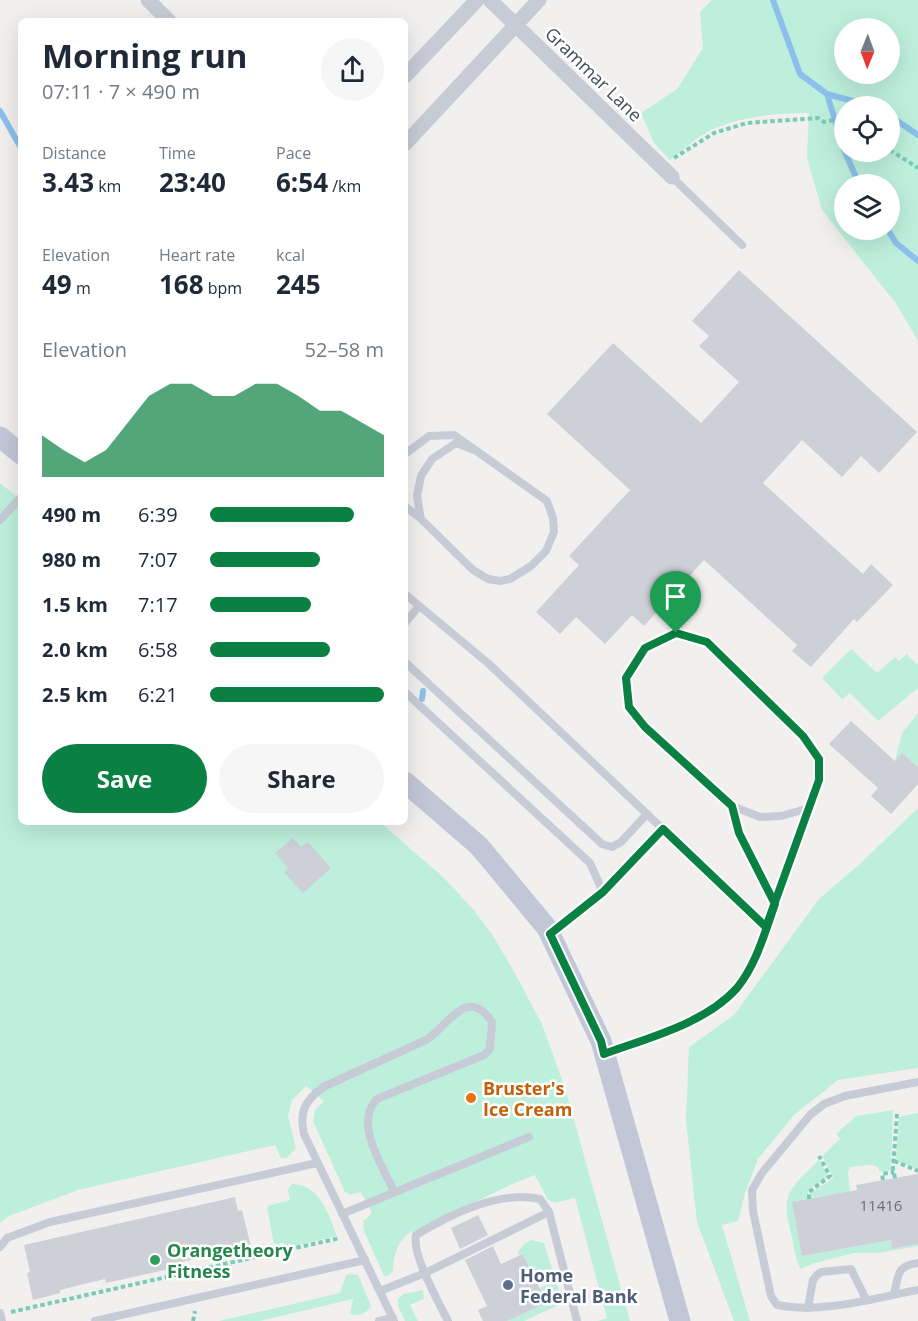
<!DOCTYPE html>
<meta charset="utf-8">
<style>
:root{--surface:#fff;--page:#f6f6f7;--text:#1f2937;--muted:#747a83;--accent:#0b8043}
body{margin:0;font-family:"Open Sans",sans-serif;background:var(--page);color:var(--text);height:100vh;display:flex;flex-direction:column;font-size:22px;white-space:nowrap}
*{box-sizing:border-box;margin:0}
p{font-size:20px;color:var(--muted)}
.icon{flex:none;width:33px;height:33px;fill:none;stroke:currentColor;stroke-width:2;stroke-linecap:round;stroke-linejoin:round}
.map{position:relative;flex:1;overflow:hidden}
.drawer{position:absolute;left:18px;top:18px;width:390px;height:807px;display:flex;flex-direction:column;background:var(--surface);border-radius:9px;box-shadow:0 6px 24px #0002}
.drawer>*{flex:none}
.needle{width:39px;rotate:181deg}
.controls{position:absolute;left:834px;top:18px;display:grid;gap:12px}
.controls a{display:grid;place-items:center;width:66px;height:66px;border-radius:50%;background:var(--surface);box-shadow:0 6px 24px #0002;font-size:30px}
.pin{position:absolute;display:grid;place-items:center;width:51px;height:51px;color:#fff;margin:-62px -26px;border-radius:50% 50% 50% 0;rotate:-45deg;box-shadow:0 0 6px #0007}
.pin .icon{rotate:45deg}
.round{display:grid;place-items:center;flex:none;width:63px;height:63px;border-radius:32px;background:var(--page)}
.overview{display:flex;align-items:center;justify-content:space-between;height:102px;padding:0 24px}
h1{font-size:33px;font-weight:700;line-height:45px}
.stats{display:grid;grid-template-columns:repeat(3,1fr);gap:9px;height:102px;padding:6px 24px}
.stats div{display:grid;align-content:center}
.stats b{font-size:26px;font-weight:700}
.stats small{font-size:16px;font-weight:400}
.stats p{font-size:16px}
.chart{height:168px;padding:12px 24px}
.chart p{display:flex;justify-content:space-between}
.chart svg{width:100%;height:108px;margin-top:6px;fill:var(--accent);opacity:.7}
.action{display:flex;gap:12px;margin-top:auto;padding:12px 24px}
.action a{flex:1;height:69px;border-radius:36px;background:var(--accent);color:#fff;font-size:24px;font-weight:700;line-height:69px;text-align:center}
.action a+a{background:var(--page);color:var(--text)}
ul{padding:0 24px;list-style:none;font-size:20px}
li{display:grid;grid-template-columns:96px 72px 1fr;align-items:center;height:45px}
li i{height:15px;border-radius:8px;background:var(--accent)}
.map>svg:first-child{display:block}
</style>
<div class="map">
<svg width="918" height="1321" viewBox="0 0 918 1321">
<rect width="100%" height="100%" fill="#f2f0ef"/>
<g fill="#beefdd" fill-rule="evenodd">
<path d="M 712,0 L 918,0 L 918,341 L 897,305 L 822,210 L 807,158 L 809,113 C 777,113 732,117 704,134 C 692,141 681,152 670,160 L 654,143 L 641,113 L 677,89 L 703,48 L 700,12 ZM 844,28 L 890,28 L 890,74 L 844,74 ZM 844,106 L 890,106 L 890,152 L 844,152 ZM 844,184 L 890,184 L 890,230 L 844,230 Z"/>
<path d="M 0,483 L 21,500 L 21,822 L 380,822 L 444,878 L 472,908 L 492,934 L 512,968 L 542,1024 L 566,1091 L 630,1321 L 598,1321 L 607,1318 L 575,1198 L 555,1203 L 548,1200 L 535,1175 L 517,1182 L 408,1234 C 396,1245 394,1255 393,1271 L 388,1276 L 384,1276 L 364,1231 L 363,1221 L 372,1213 L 361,1192 L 350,1195 L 345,1192 L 313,1121 L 315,1110 L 324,1101 L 306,1086 L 292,1100 L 288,1116 L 296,1148 L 287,1158 L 281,1158 L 275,1145 L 78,1190 L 9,1216 L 0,1223 Z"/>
<polygon points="851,649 877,673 895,657 899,661 907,654 916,664 918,663 918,688 878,721 850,693 842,699 822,678"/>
<polygon points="918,713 918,767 902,753 895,761 902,733"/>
<polygon points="918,808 918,1068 838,1080 794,1115 758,1159 745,1193 738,1221 722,1225 750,1321 734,1321 697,1222 686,1120 689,1047 734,1015 819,899 862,862"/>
<polygon points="893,1110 891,1170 880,1172 878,1167 872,1165 850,1167 848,1172 850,1192 811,1198 811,1193 832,1179 833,1176 822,1156 840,1139 836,1134 856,1116"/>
<polygon points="918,1113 918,1169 898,1161 896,1158 899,1118 902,1116"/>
<path d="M 819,1160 L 828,1176 L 827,1178 L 809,1189 L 807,1199 L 793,1202 L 802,1256 L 891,1240 L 893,1249 L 918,1244 L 918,1246 L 878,1253 L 854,1253 L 815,1263 L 801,1269 C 795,1260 794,1247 792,1237 C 780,1193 788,1191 819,1160 Z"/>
<path d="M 292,1184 C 321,1185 328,1214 337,1236 L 285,1248 L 283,1243 L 274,1245 L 267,1206 L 290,1200 L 288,1190 Z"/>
<polygon points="531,1240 544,1243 554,1275 537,1282 523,1254 519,1256 518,1252 524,1244"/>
<path d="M 350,1274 L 358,1275 L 371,1306 C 368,1313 357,1317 350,1314 L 353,1299 L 260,1321 L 219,1321 L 340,1293 L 346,1275 Z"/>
<polygon points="556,1280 563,1303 524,1321 507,1321 547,1303 540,1288"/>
<polygon points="423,1290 424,1299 410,1305 418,1321 405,1321 398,1306 398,1299 403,1294"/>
</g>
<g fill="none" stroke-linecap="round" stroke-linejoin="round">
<g stroke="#8cc0eb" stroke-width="6">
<polyline points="773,0 800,74 827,94 871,106"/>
<polyline points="827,94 844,150"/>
<polyline points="0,111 21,148"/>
<polyline points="890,116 918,135"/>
<polyline points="845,152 859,184"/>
<polyline points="888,230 896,243 918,261"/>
<polyline points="422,699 423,691"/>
</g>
</g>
<g fill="#ced0d7">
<polygon points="739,270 917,432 879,473 861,456 842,477 802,440 763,483 863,574 871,564 893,585 857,622 854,619 811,667 792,651 797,645 704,560 644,626 632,615 605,644 576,617 560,634 536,612 579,565 569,556 630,490 547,414 613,343 701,423 739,382 699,346 709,336 692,321"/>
<polygon points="851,721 895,761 902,753 918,767 918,784 891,814 871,796 878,788 829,744"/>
<polygon points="293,838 301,847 308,842 331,868 303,893 284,872 288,868 275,853"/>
<polygon points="918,1174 918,1244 892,1249 891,1240 802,1256 792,1202 857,1190 856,1185"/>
<polygon points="235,1197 238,1211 242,1210 252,1251 223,1257 222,1253 177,1263 178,1267 106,1283 105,1279 60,1290 60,1293 33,1300 27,1273 30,1272 24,1245"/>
<polygon points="478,1215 488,1235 460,1249 451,1228"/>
<polygon points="493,1246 501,1264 523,1254 547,1303 507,1321 483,1321 478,1310 487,1306 465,1260"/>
</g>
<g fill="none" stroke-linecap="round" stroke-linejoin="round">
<g stroke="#77ccb7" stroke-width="4" stroke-dasharray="4.5 3" stroke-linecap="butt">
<polyline points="890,150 918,168"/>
<polyline points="674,158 714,133 747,123 818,118 824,122 844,118"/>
<polyline points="671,621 673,592"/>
<polyline points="894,1161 918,1171"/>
<polyline points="895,1178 893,1169 897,1114"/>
<polyline points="883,1180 882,1174 894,1172"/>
<polyline points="809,1199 809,1192 830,1176 819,1156"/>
<polyline points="11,1312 340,1238"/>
<polyline points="193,1321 195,1311"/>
</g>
<g stroke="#c6cbd6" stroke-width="8">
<polyline points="672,177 742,245"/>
<polyline points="405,454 429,436 454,435 547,501 553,518 554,532 546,551 531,566 510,579 500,581 488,579 473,570 421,519 417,496 421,476 432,459 456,443 477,451"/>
<polyline points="405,506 420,518"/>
<polyline points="0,520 21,497"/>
<polyline points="405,594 489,664 766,927"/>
<polyline points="405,623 419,606"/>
<polyline points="405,662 602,844 612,847 621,842 647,814"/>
<polyline points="405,692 590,863 603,892 574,916 551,933"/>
<polyline points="732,806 739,833 775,904"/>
<polyline points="603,892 663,829"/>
<polyline points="606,1054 680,1027 717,1005 737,988 754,961 819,780 819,759 803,736 707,642 676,633 645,648 626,677 629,707 645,727 732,806 760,817 781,816 810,808"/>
<path d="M 918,1082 L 845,1096 L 824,1104 L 810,1115 L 762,1173 L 752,1190 L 753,1211 L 771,1296 L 777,1305 C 822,1314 874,1298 918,1290"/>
<polyline points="342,1214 529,1137"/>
<polyline points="0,1247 7,1238 50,1222 317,1163"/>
<polyline points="380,1291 425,1273 549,1212"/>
<path d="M 894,1294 C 899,1275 896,1266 918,1263"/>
<polyline points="808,1308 813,1280 817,1275 821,1272 851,1269 866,1299"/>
<polyline points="0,1313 2,1321"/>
<polyline points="95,1321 365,1260"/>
<polyline points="379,1321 393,1318"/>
<path d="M 394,1321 L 304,1134 C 299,1111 305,1101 323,1087 L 426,1040 C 449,1025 467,985 492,1022 L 490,1049 L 484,1055 L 377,1099 C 353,1123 383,1166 394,1192"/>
<path d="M 448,1321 C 439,1303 411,1253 416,1235 C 451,1214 499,1190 540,1199 L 549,1212 L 577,1321"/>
</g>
<g stroke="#c6cbd6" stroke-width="15">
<polyline points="148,0 169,21"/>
<polyline points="490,0 672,177"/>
<polyline points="405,76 477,0"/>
<polyline points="405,144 539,0"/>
</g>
<g stroke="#c2c7d8" stroke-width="21">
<polyline points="0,437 21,454"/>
<polyline points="405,782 479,846 547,928 601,1041 680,1321"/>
</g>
</g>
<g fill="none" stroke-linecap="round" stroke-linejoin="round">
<g stroke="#fff" stroke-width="12">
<path id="route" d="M 676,633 L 707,642 L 803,736 L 819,759 L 819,780 L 766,927 L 663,829 L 603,892 L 550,934 L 601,1041 L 604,1054 C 647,1038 705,1024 737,988 C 756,965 765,932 775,904 L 739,833 L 732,806 L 645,727 L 629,707 L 626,678 L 645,648 L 676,633"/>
</g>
<use href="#route" stroke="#0b8043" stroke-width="8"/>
</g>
<circle fill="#e8710a" stroke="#fff" stroke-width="2" cx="471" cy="1098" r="6"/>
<circle fill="#2e9e5b" stroke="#fff" stroke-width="2" cx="155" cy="1260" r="6"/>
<circle fill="#5c6f8a" stroke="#fff" stroke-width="2" cx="508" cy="1285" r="6"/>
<g text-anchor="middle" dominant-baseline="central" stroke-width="5" stroke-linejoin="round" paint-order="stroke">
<g font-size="15" fill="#696e7c">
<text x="881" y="1205">11416</text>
</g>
<g font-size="18" fill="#474d5d" stroke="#fff">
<text transform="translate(594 74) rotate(44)">Grammar Lane</text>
</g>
<g font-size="18" font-weight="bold" fill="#c56008" stroke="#fff" text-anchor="start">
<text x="483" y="1088">Bruster's<tspan x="483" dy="21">Ice Cream</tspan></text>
</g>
<g font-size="18" font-weight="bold" fill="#27864d" stroke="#fff" text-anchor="start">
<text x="167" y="1250">Orangetheory<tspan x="167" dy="21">Fitness</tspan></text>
</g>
<g font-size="18" font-weight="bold" fill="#4e5e75" stroke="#fff" text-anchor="start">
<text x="520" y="1275">Home<tspan x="520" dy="21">Federal Bank</tspan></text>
</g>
</g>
</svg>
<div class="controls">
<a><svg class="needle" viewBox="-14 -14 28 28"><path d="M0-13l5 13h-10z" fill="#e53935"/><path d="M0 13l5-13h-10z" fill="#747a83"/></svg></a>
<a><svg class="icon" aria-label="locate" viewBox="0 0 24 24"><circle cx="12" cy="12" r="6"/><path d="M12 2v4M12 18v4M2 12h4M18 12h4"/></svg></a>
<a><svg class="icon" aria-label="layers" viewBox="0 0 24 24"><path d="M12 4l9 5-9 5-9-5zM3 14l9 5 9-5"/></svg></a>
</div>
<div class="pin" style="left:676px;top:633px;background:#1e9e55"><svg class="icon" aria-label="arrive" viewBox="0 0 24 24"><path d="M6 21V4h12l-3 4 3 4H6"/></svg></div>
<section class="drawer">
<div class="overview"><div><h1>Morning run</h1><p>07:11 · 7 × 490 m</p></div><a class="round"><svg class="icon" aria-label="share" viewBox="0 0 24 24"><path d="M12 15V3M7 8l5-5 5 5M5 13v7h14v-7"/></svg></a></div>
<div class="stats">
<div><p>Distance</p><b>3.43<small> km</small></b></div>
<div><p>Time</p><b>23:40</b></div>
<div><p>Pace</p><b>6:54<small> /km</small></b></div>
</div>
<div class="stats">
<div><p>Elevation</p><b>49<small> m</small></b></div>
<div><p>Heart rate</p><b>168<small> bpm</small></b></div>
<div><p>kcal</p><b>245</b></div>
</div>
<div class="chart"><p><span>Elevation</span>52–58 m</p>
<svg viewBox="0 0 160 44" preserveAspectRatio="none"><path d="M0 44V27L10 33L20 38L30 33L40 22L50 11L60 6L70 6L80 11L90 11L100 6L110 6L120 11L130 17L140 17L150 22L160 27V44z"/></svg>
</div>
<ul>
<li><b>490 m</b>6:39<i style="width:83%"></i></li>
<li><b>980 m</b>7:07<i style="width:63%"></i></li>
<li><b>1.5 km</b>7:17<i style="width:58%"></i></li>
<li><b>2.0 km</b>6:58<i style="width:69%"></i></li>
<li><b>2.5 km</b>6:21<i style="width:100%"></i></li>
</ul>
<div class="action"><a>Save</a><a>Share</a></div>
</section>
</div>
